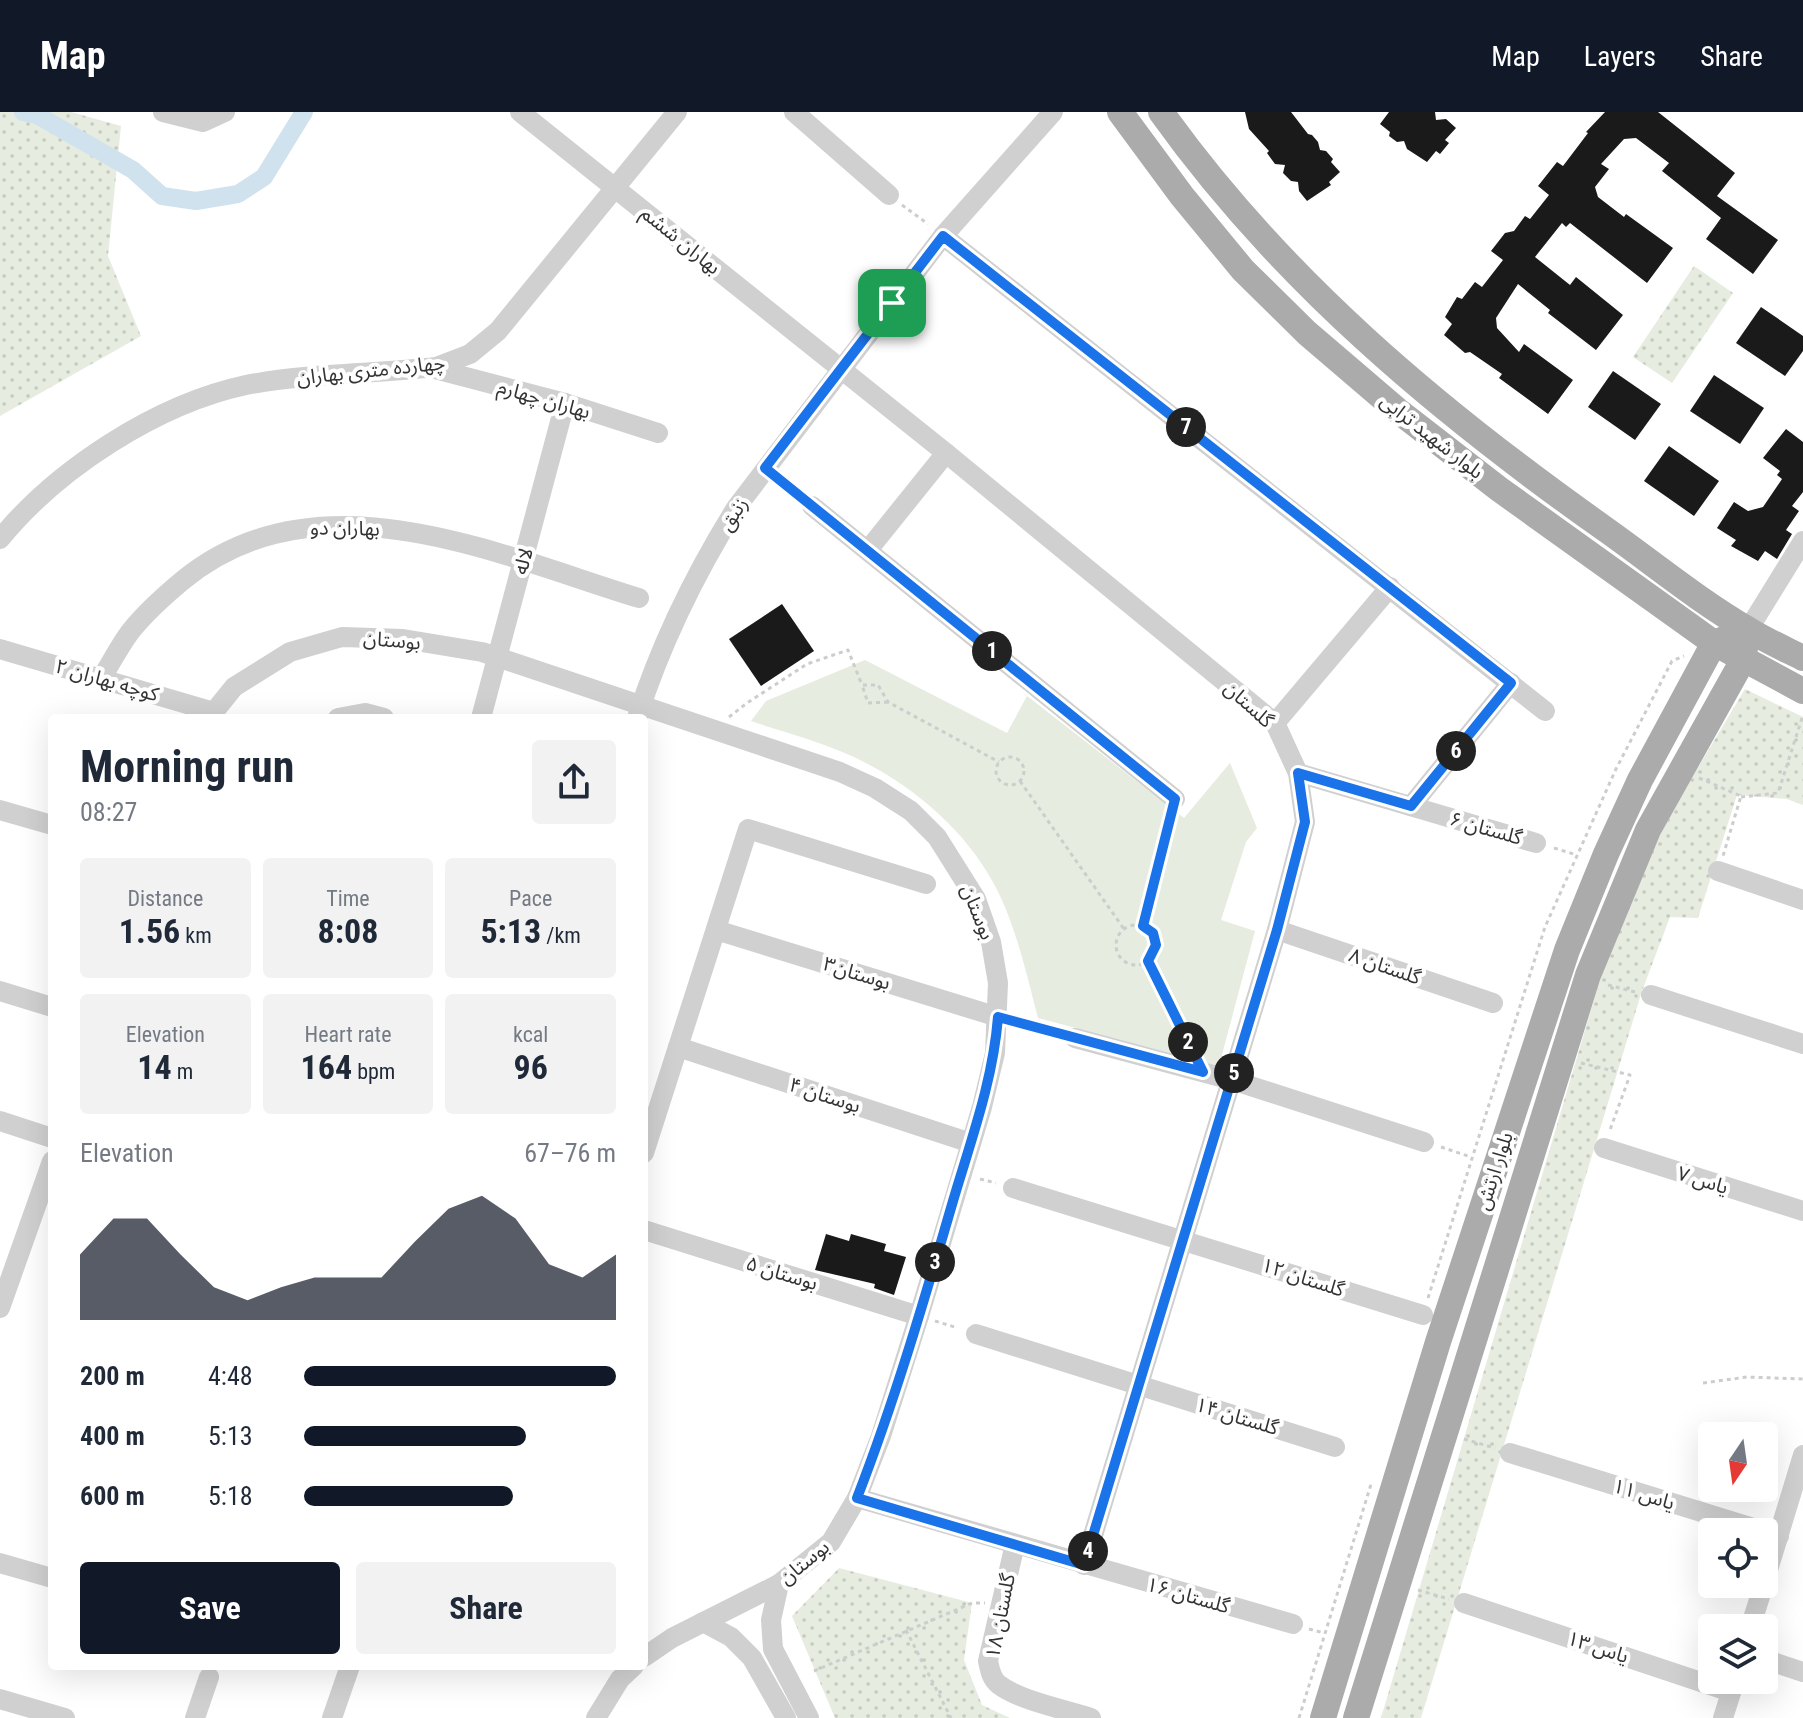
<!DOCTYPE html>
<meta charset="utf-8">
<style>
:root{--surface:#fff;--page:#f2f2f3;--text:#1f2937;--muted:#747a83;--accent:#111827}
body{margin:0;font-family:"Roboto Condensed","Noto Sans Arabic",sans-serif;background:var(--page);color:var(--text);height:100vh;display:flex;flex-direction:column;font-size:30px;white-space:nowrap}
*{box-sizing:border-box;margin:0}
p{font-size:26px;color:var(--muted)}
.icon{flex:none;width:44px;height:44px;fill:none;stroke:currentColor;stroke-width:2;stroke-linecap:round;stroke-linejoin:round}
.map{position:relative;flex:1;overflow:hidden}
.drawer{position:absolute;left:48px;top:602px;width:600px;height:956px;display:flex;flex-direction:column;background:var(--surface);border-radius:8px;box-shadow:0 8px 32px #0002}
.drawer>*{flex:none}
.needle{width:52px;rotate:193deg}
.controls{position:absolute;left:1698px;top:1310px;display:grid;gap:16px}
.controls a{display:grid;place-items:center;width:80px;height:80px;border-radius:8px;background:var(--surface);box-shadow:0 8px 32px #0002;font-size:40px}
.pin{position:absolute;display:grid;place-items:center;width:68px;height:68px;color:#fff;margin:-34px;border-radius:16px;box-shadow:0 4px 12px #0006}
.km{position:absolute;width:40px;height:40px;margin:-20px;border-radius:50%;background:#222;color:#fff;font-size:22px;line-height:40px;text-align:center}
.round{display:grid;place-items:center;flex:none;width:84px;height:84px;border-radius:8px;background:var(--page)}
.headline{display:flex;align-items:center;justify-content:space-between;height:136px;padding:0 32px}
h1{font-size:44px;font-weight:700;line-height:60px}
.figures{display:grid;grid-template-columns:repeat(3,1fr);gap:12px;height:136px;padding:8px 32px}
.figures div{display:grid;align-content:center;border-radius:8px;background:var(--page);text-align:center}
.figures b{font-size:34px;font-weight:700}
.figures small{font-size:22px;font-weight:400}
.figures p{font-size:22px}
.chart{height:224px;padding:16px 32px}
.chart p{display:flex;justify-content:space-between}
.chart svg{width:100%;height:144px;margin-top:8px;fill:var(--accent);opacity:.7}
.primary-button{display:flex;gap:16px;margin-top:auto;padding:16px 32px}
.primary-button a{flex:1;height:92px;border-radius:8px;background:var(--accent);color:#fff;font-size:32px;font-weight:700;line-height:92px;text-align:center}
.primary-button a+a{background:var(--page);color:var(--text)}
ul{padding:0 32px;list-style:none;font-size:26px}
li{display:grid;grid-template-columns:128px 96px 1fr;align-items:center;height:60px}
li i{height:20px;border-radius:10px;background:var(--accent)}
header{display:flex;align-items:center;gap:48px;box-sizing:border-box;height:112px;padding:0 40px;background:var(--accent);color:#fff}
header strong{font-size:38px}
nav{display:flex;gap:44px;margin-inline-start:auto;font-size:28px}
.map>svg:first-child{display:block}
</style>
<header>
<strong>Map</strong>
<nav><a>Map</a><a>Layers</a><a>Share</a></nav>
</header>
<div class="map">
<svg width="1803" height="1606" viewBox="0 0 1803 1606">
<defs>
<pattern id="grass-dots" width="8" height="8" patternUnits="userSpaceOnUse" patternTransform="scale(2)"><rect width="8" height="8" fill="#e6ecdf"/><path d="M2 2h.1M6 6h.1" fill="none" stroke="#c6cbc0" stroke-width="1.8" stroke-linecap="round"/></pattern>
</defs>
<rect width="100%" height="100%" fill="#fff"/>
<g fill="url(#grass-dots)">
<polygon points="0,0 71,0 121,14 108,144 141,224 0,304"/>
<polygon points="1694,154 1733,181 1672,271 1633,245"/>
<polygon points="1745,577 1803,605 1803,693 1787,687 1737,683 1698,806 1670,805 1642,879 1421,1606 1381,1606 1610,834 1645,750 1690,669"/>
<polygon points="839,1456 972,1491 964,1548 982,1593 1010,1606 835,1606 792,1504"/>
</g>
<path fill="#e6ecdf" d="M 865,548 L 1007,621 L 1027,584 L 1184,706 L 1230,651 L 1257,716 L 1246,730 L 1221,808 L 1255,819 L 1219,954 L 1038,906 C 1027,864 1015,810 994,772 C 966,720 918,678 866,651 C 831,632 789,622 751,609 L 766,589 Z"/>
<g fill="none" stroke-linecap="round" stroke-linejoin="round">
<polyline stroke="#cfe2ee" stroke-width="18" points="23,0 37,3 133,58 162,84 196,89 238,82 264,65 304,0"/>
</g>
<g fill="#1a1a1a">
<polygon points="1245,0 1291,0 1308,22 1312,23 1318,30 1320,38 1326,39 1333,47 1331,50 1340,60 1329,70 1331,73 1307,89 1299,79 1298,70 1291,69 1283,61 1285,53 1275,52 1267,41 1269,39 1249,17"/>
<polygon points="1389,0 1435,0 1436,8 1446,7 1456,16 1445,28 1449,31 1440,42 1436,39 1427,50 1407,37 1404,29 1397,30 1389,24 1390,20 1380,12"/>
<polygon points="1605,0 1658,0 1735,61 1717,84 1778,128 1753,162 1706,127 1721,106 1662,59 1669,51 1636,26 1624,27 1601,52 1609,57 1595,75 1598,85 1624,105 1626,102 1673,136 1647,171 1570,111 1566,115 1562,111 1535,145 1570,173 1576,165 1623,203 1596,238 1548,201 1550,198 1518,172 1496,206 1497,216 1519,240 1524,232 1573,268 1548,302 1499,266 1502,262 1470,240 1465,241 1444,223 1452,212 1445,205 1457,185 1462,187 1475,170 1482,175 1503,148 1491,139 1505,121 1514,119 1525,104 1530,107 1549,83 1538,74 1557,50 1563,54 1588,21 1586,20"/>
<polygon points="1761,195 1803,224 1803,239 1785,264 1736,231"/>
<polygon points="1613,259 1661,292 1635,328 1588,295"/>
<polygon points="1714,263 1764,296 1740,332 1690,299"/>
<polygon points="1786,317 1803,330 1803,380 1792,394 1799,399 1786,418 1792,422 1777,447 1765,439 1758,449 1731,434 1736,428 1717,416 1734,390 1748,399 1763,395 1782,367 1777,363 1780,359 1763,346"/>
<polygon points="1669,334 1719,369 1694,404 1644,369"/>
<polygon points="782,492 814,539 761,574 729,527"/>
<polygon points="826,1122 849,1129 851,1122 886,1132 884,1139 906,1145 894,1183 874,1176 875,1172 815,1158"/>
</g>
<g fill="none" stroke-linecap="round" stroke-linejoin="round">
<g stroke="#cdcdcd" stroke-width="3" stroke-dasharray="4 4" stroke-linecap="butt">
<polyline points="902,93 928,112"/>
<polyline points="780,368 799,383"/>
<polyline points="888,590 868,591 862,573 878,573 888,590 999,650"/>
<polyline points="729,605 747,591 807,552 848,538 862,573"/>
<circle cx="1010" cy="659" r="14"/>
<polyline points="1699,666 1741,684 1723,744"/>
<polyline points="1020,669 1124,817"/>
<polyline points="1741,685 1778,681 1803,603"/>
<polyline points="1554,736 1577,743"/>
<circle cx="1136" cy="833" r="20"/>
<polyline points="1143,814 1170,705"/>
<polyline points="1148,849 1192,939"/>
<polyline points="1608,873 1635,880"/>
<polyline points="1017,910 1059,922"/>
<polyline points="1581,951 1630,963 1610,1018"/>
<polyline points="1441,1035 1471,1045"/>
<polyline points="980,1067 996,1071"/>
<polyline points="1428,1186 1545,815 1616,657 1672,549 1684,544"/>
<polyline points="935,1209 958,1216"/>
<polyline points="1703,1271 1747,1265 1803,1267"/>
<polyline points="1464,1327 1495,1336"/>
<polyline points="1418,1478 1449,1487"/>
<polyline points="1309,1517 1324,1521"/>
<polyline points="906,1518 951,1606"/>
<polyline points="814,1559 972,1491 985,1491"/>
<polyline points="1299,1606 1372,1369"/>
</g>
<g stroke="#d0d0d0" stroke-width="20">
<polyline points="163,0 203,10 225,0"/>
<polyline points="520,0 946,341 1275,611 1298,661 1305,710 1277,818 1084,1453"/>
<polyline points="794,0 889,83"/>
<polyline points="943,124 1545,599"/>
<polyline points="435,257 565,291 658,321"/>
<polyline points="812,394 1175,687"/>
<path d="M 0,427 C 57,357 157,292 246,273 C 308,261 373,262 436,255 L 470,242 L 498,219 L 677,0"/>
<polyline points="868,438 946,341"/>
<polyline points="1748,518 1803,429"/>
<polyline points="0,537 214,600"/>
<path d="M 101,567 C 111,551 119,535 130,520 C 145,501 164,484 182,469 C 316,358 495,442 639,486"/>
<polyline points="209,606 234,575 290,540 342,525 403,527 482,540 840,660 875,676 911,699 937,725 976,787 991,830 998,871 995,941 982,995 919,1204 881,1324 857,1386 831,1430 779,1472 672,1526 644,1545"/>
<polyline points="338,606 365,601 384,606"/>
<polyline points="481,606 565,291"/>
<path d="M 637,606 C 661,531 695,462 736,396 L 943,124 L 1053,0"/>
<polyline points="1275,611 1390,475"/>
<polyline points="1298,661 1536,731"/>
<polyline points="1411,694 1511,571"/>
<polyline points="0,698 52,713"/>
<polyline points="1718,759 1803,788"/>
<polyline points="716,818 998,905"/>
<polyline points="1277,818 1493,891"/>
<polyline points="0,879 52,895"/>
<polyline points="1651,883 1803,932"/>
<polyline points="1075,926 1232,968 1424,1030"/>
<polyline points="678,935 971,1031"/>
<polyline points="0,1009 52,1026"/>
<polyline points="1604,1036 1803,1099"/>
<polyline points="644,1041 748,717 926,772"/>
<polyline points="1013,1076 1423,1203"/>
<polyline points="644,1118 919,1204"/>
<polyline points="0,1196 52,1049"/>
<polyline points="976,1222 1335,1335"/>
<polyline points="1510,1341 1779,1424"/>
<polyline points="857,1386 1293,1512"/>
<path d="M 1015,1432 L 988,1549 C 990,1558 991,1566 998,1572 C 1020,1589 1064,1597 1091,1606"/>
<polyline points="0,1451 52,1466"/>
<polyline points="1764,1471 1803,1343"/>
<polyline points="779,1472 771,1508 773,1537 809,1606"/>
<polyline points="1464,1491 1731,1580"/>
<polyline points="703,1510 731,1525 752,1546 786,1606"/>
<polyline points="1750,1516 1764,1472"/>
<polyline points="1764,1547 1803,1560"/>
<polyline points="0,1587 65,1606"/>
<polyline points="195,1606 209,1565"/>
<polyline points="332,1606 350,1554"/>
<polyline points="596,1606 620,1567 634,1554"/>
<polyline points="1723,1606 1735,1568"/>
</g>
<g stroke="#ababab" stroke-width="26">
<polyline points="1120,0 1182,84 1243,158 1307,221 1397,298 1499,377 1714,531 1803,579"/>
<path d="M 1161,0 C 1281,168 1438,299 1605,417 C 1653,451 1699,489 1749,518 C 1767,529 1785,537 1803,546"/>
<polyline points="1323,1606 1438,1230 1567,838 1606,742 1640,668 1714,531"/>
<polyline points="1356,1606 1588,863 1648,718 1743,548 1748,518 1714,531"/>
</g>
</g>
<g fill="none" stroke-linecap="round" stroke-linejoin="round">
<g stroke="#fff" stroke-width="16">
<path id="route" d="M 943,124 L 1511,571 L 1411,694 L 1298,661 L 1305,710 L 1277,818 L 1084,1453 L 857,1386 C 895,1288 924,1189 953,1089 C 971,1028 993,969 998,905 L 1203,960 L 1148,849 L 1156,833 L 1153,821 L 1143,814 L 1175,687 L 765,356 Z"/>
</g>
<use href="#route" stroke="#1a73e8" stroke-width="10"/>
</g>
<g text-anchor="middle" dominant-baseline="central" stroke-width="8" stroke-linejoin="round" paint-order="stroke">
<g font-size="20" fill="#333" stroke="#fff">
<text transform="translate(681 128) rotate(39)">بهاران ششم</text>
<text transform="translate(371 258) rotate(-6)">چهارده متری بهاران</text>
<text transform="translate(544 287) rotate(16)">بهاران چهارم</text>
<text transform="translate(1432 324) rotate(38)">بلوار شهید ترابی</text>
<text transform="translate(733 402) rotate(-57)">زنبق</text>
<text transform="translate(345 416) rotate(1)">بهاران دو</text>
<text transform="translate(523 449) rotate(-75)">لاله</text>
<text transform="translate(392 528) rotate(5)">بوستان</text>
<text transform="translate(107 568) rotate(16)">کوچه بهاران ۲</text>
<text transform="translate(1249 592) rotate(42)">گلستان</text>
<text transform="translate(1486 716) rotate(16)">گلستان ۶</text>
<text transform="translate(978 800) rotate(68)">بوستان</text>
<text transform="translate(1385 854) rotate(19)">گلستان ۸</text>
<text transform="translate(857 861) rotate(17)">بوستان۳</text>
<text transform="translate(825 983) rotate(18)">بوستان ۴</text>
<text transform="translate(1494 1059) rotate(-72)">بلوار ارتش</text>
<text transform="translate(1703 1068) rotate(17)">یاس ۷</text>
<text transform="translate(782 1161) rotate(17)">بوستان ۵</text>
<text transform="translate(1303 1165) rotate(18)">گلستان ۱۲</text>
<text transform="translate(1237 1304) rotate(17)">گلستان ۱۴</text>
<text transform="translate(1644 1382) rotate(17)">یاس ۱۱</text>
<text transform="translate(804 1450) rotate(-39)">بوستان</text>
<text transform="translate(1188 1483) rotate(16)">گلستان ۱۶</text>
<text transform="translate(1000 1504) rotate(-79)">گلستان ۱۸</text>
<text transform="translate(1598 1535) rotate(18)">یاس ۱۳</text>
</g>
</g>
</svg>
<div class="controls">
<a><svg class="needle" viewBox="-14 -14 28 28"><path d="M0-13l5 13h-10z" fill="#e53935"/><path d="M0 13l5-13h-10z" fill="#747a83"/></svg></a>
<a><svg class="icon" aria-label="locate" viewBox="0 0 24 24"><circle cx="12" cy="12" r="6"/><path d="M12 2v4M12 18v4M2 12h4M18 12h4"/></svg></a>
<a><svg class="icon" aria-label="layers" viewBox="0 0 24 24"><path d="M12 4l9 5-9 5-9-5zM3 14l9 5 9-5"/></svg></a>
</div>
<div class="pin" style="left:892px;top:191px;background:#1e9e55"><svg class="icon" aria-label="arrive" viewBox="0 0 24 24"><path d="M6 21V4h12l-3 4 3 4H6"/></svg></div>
<b class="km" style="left:992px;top:539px">1</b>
<b class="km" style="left:1188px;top:930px">2</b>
<b class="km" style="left:935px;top:1150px">3</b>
<b class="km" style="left:1088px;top:1439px">4</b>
<b class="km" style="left:1234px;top:961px">5</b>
<b class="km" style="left:1456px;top:639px">6</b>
<b class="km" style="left:1186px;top:315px">7</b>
<section class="drawer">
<div class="headline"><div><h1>Morning run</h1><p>08:27</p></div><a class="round"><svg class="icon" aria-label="share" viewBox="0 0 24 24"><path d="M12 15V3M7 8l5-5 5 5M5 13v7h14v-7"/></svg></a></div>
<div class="figures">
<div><p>Distance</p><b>1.56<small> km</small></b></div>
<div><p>Time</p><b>8:08</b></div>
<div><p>Pace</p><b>5:13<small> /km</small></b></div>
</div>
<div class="figures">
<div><p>Elevation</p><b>14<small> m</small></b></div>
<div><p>Heart rate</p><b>164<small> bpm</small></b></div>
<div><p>kcal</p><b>96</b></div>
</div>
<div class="chart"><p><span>Elevation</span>67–76 m</p>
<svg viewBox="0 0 160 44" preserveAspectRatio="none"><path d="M0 44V24L10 13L20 13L30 24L40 34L50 38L60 34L70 31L80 31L90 31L100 20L110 10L120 6L130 13L140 27L150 31L160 24V44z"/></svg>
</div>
<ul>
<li><b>200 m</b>4:48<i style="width:100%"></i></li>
<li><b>400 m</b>5:13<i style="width:71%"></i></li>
<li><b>600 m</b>5:18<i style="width:67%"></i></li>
</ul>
<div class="primary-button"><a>Save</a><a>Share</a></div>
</section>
</div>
